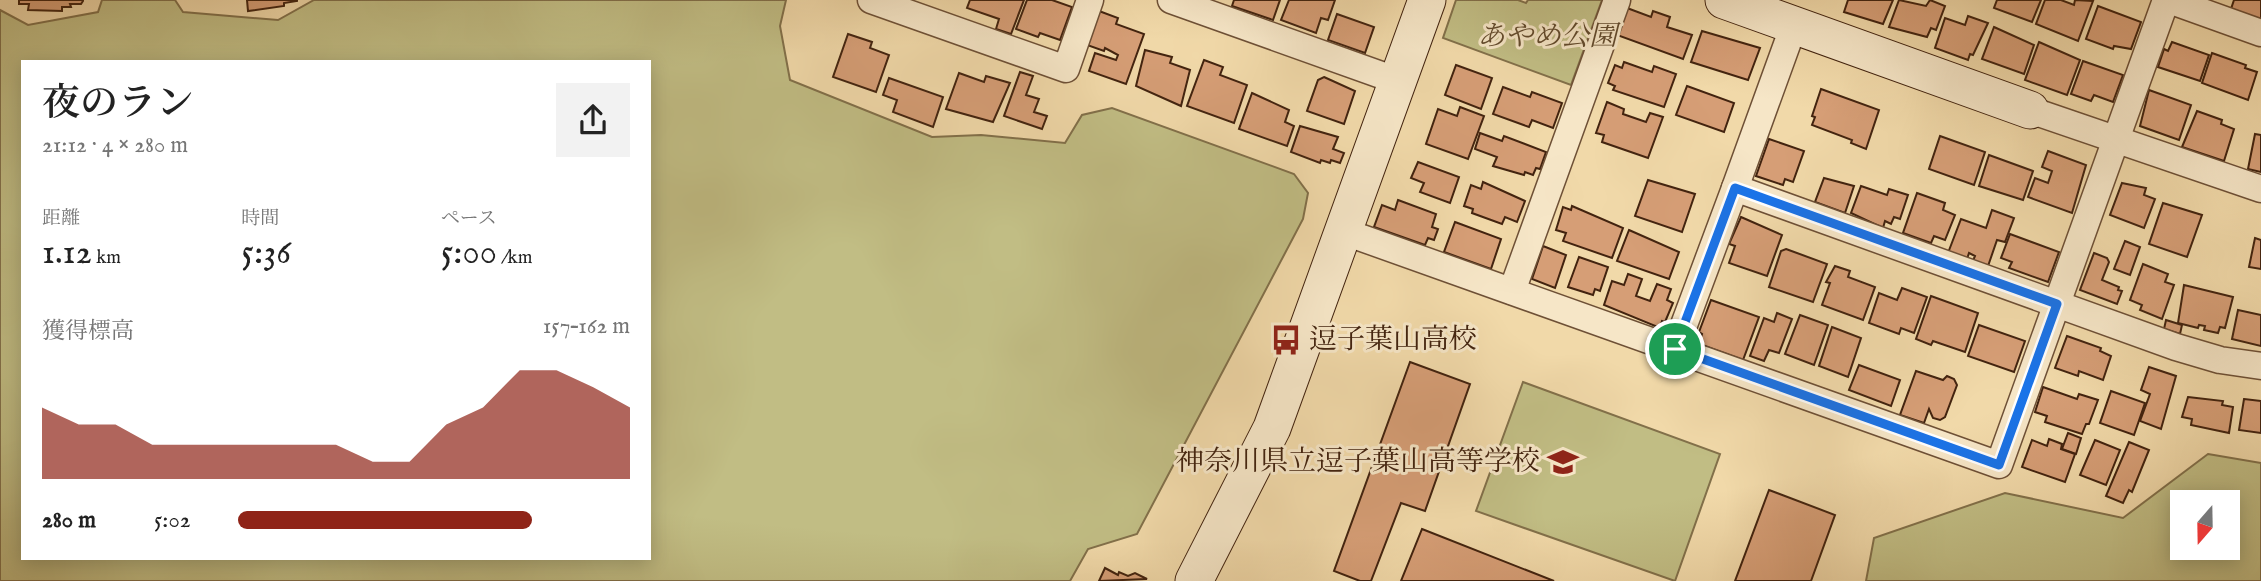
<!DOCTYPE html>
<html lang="ja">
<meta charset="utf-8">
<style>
:root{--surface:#fff;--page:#f2f2f2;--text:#222;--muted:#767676;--accent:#8f2418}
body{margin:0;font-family:"IM FELL English","Noto Serif JP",serif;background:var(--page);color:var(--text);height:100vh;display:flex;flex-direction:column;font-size:26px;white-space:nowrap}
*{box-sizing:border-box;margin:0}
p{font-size:23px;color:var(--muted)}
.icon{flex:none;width:38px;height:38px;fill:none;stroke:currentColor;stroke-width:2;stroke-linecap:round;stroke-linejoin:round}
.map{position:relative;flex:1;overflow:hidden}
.panel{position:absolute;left:21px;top:60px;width:630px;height:500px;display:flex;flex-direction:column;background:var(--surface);border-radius:0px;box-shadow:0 4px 18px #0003}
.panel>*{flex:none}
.needle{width:46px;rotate:200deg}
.controls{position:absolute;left:2170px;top:490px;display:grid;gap:14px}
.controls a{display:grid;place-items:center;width:70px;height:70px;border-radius:0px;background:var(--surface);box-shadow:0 4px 18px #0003;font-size:35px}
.pin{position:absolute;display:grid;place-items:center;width:60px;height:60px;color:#fff;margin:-30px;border:4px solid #fff;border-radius:50%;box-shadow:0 2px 7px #0007}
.round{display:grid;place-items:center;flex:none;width:74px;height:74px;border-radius:0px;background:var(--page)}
.overview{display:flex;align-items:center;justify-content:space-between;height:119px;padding:0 21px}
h1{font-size:38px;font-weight:600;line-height:52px}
.metrics{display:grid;grid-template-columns:repeat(3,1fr);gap:10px;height:119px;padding:7px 21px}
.metrics div{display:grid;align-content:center}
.metrics b{font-size:35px;font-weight:600}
.metrics small{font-size:19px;font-weight:400}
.metrics p{font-size:19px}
.chart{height:196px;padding:14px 21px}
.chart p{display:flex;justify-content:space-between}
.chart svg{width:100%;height:126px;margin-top:7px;fill:var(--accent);opacity:.7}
ul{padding:0 21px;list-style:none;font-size:23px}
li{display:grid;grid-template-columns:112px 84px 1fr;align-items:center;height:52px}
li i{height:18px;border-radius:9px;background:var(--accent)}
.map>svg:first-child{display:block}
</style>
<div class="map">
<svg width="2261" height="581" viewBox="0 0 2261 581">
<rect width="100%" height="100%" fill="#f1d9a9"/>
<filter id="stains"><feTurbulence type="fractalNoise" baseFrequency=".00286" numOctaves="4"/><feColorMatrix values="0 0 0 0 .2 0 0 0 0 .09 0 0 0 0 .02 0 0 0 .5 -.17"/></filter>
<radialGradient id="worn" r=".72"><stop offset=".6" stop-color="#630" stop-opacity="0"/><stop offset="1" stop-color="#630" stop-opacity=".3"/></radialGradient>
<g fill="#c1bd84" stroke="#82704a" stroke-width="2" fill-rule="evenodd">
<path d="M 102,0 L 175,0 L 183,12 L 278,20 L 314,0 L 786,0 L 780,26 L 790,80 L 932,137 L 981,135 L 1065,143 L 1082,115 L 1112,108 L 1294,174 L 1308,193 L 1303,219 L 1137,534 L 1088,549 L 1070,581 L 0,581 L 0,10 L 28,25 L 98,12 ZM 649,61 L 649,558 L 23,558 L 23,61 Z"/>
<polygon points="1456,0 1518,0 1526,3 1528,0 1602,0 1571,85 1443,38"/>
<polygon points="1523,382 1720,454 1675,581 1476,511"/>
<path d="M 2208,454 L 2261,463 L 2261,581 L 1866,581 L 1874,538 L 2005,493 L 2123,518 ZM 2228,502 L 2228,548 L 2182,548 L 2182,502 Z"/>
</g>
<g fill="#d69e76" stroke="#42230f" stroke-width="2">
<polygon points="19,0 83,0 83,1 81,4 70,4 71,7 62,7 62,11 28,10 29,4 19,4"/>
<polygon points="247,0 297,0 297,1 284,3 284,6 248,11"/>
<polygon points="970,0 1024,0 1011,34 996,29 999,19 967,8"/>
<polygon points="1027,0 1052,0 1072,7 1060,40 1040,33 1038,37 1016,29"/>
<polygon points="1234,0 1280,0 1273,20 1232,6"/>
<polygon points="1289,0 1335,0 1328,20 1321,18 1316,33 1281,20"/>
<polygon points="1848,0 1893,0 1883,24 1844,12"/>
<polygon points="1899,0 1926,6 1930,0 1945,6 1936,30 1931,28 1927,37 1889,27"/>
<polygon points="1997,0 2041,0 2032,22 1994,8"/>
<polygon points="2045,0 2061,0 2074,5 2075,0 2093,1 2078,41 2036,24"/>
<polygon points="2234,0 2261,0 2261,20 2231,9"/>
<polygon points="2098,6 2141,22 2131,49 2114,46 2113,49 2086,39"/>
<polygon points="1627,8 1651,17 1653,11 1670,17 1667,27 1692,35 1683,59 1617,35"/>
<polygon points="1099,11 1118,18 1116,24 1144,34 1126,84 1089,71 1095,53 1116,60 1118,55 1105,48 1104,51 1087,45"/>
<polygon points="1337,14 1374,27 1365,53 1328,40"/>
<polygon points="1968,16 1988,23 1973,55 1970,54 1968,60 1935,48 1945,18 1965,25"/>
<polygon points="1994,27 2034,45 2024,74 1982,59"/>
<polygon points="1702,31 1760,48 1748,80 1691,62"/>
<polygon points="848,34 872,42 870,48 889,55 876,92 833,77"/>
<polygon points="2039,42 2080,60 2067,95 2025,80"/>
<polygon points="2172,42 2209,55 2200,81 2158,67 2164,49 2168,51"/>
<polygon points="1145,50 1172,57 1170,63 1190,70 1181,106 1136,86"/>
<polygon points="2212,53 2246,65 2245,68 2257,72 2248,100 2202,83"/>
<polygon points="1204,60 1223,67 1220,75 1247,85 1234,123 1187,106"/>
<polygon points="2083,61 2123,75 2113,102 2094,95 2091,101 2071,94"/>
<polygon points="1624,62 1652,72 1654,66 1676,74 1664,107 1613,90 1615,86 1608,83 1615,65 1622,68"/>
<polygon points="1456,65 1492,78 1481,109 1445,95"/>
<polygon points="1020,72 1033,76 1026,95 1039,99 1034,112 1047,116 1042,129 1004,116"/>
<polygon points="959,73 984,82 986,76 1010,83 993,122 946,109"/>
<polygon points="1324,77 1355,91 1344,124 1307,111 1318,80"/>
<polygon points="889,78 943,97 933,127 893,112 897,100 883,95"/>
<polygon points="1687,86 1734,103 1724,132 1676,115"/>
<polygon points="1503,87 1530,97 1532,92 1562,103 1553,128 1532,120 1529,127 1493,114"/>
<polygon points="1821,89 1879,110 1866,149 1851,143 1852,140 1812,125 1815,117 1812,116"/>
<polygon points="2149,90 2191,105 2179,140 2140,126"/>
<polygon points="1252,93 1289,110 1285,122 1294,126 1287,146 1239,129"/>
<polygon points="1607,102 1624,109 1623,114 1646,122 1650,113 1663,117 1648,158 1602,142 1604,135 1596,133"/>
<polygon points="1460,107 1484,116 1468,159 1426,144 1438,109 1457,116"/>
<polygon points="2197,111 2222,120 2221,124 2234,129 2224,161 2182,147"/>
<polygon points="1300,126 1338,137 1333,149 1344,153 1340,163 1331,160 1330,163 1321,160 1320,163 1291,152"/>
<polygon points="1480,133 1502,141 1504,136 1546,152 1540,169 1536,168 1533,175 1525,172 1524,175 1493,166 1497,157 1475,149"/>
<polygon points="2255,134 2261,135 2261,172 2248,169"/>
<polygon points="1940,136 1985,152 1974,185 1929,169"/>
<polygon points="1769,139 1804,151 1793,182 1785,179 1783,185 1756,176"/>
<polygon points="2048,151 2086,165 2072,213 2028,197 2035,178 2048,183 2052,171 2042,167"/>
<polygon points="1989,155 2033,171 2023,200 1979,186"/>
<polygon points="1418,162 1459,177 1450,203 1420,192 1424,183 1411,178"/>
<polygon points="1824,178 1854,186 1845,213 1815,202"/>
<polygon points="1648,180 1695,194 1682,232 1635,216"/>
<polygon points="1483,182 1525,201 1517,222 1505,217 1502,224 1472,213 1473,209 1464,206 1471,185 1481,189"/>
<polygon points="2122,183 2146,188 2144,195 2155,199 2144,228 2110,215"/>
<polygon points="1861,186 1887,195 1889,189 1908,195 1900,219 1894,217 1891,224 1885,221 1883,228 1851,213"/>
<polygon points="1917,193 1945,203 1943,210 1955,215 1945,240 1934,236 1931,243 1903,233"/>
<polygon points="1398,200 1436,214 1432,227 1438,229 1434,240 1428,238 1425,245 1374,227 1382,205 1395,210"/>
<polygon points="2163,203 2202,215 2187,257 2149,244"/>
<polygon points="1572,206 1623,228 1612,258 1563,241 1566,233 1556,230 1563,207 1571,210"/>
<polygon points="1992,210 2014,218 2005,242 1997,240 1987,269 1972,263 1975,256 1969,253 1967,259 1948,253 1961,219 1986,228"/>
<polygon points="1741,217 1782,235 1767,276 1729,263 1735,246 1729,244"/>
<polygon points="1455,222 1501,239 1491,269 1444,252"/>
<polygon points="1629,230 1679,252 1669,279 1617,261"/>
<polygon points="2010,234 2059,252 2048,282 2009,268 2012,262 2001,258"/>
<polygon points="2255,238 2261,240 2261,269 2249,267"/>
<polygon points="2125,241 2140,247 2130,275 2114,269"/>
<polygon points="1543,246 1566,255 1555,288 1532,279"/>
<polygon points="1786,249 1827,264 1813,302 1769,287 1781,251"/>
<polygon points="2094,253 2107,258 2109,262 2102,280 2119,287 2118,290 2122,291 2117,304 2080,290"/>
<polygon points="1579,257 1608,267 1600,291 1595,289 1593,295 1568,287"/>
<polygon points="2143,264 2168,274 2165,282 2174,285 2162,319 2140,310 2142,305 2130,300"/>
<polygon points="1835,266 1850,271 1848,277 1875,287 1863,320 1822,305 1830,283 1826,282"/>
<polygon points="1628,274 1642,279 1636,296 1650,301 1657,284 1671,289 1667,300 1673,303 1665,322 1662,321 1660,328 1604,305 1612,281 1624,285"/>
<polygon points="2184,285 2233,297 2225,328 2220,327 2218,333 2204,330 2205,326 2199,325 2198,328 2178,323"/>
<polygon points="1902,288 1927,297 1914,333 1901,328 1899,334 1869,323 1879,293 1897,300"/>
<polygon points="1931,296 1978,313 1965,352 1933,341 1931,345 1916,339"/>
<polygon points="1711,300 1759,317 1743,360 1699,344 1702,334 1699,332"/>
<polygon points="2238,310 2261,315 2261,346 2232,339"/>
<polygon points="1777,313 1792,319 1779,353 1769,350 1764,361 1750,356 1764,318 1774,322"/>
<polygon points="1800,315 1828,325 1814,365 1785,354"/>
<polygon points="2166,320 2182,325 2180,334 2164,329"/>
<polygon points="1979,325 2025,341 2014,372 1968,356"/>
<polygon points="1832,327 1861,338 1848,377 1819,366"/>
<polygon points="2067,336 2101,348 2100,351 2111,356 2103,380 2079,371 2078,376 2055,368"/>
<polygon points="1410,362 1470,384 1425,511 1401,503 1371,581 1360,581 1334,571"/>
<polygon points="1859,365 1900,380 1891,406 1849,390"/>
<polygon points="2149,367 2176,376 2161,429 2140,421 2150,394 2141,390"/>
<polygon points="1916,371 1943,380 1947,376 1954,379 1957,385 1945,417 1940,420 1933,418 1929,409 1924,423 1900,415"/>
<polygon points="2043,387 2077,399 2079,394 2098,400 2089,424 2086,424 2082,434 2045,422 2047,416 2035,412"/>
<polygon points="2111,391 2145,403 2134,435 2100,423"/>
<polygon points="2188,397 2223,401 2222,405 2233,407 2229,433 2191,425 2192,419 2182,417"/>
<polygon points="2244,399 2261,401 2261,433 2239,430"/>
<polygon points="2068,433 2081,438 2076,454 2062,449"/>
<polygon points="2049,439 2062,444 2061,449 2075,454 2065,482 2022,467 2032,440 2047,446"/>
<polygon points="2095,440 2120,450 2106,485 2080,475"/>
<polygon points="2129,442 2149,450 2132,492 2129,490 2123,503 2106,496"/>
<polygon points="1769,490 1835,515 1811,581 1735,581"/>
<polygon points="1422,529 1554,581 1401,581"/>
<polygon points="1105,568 1118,575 1119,572 1128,576 1135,573 1147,579 1099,581"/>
</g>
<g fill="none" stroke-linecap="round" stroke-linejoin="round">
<g stroke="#6e5036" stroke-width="29">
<g id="street">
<polyline points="871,0 1066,69 1090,0"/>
<polyline points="1171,0 1398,81"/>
<polyline points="2169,0 2261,33"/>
<polyline points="1794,25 1735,188 2176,347 2220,360 2261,366"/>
<polyline points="2030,110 2261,189"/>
<polyline points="1345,232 1999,465 2166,0"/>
<polyline points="1512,291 1617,0"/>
<polyline points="1675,349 1735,188"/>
</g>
</g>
<g stroke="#42230f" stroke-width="39">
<g id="secondary">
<polyline points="1724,0 2030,110"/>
<polyline points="1194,581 1272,428 1427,0"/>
</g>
</g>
<use href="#street" stroke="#f6e6c7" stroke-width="26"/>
<use href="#secondary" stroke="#f6e6c7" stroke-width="37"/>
</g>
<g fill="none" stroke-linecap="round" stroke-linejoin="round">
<g stroke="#fff" stroke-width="14">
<polygon id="route" points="1735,188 2057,304 1999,465 1675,349"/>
</g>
<use href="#route" stroke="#1a73e8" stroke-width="9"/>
</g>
<defs>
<g id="bus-bare" transform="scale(2.415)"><path d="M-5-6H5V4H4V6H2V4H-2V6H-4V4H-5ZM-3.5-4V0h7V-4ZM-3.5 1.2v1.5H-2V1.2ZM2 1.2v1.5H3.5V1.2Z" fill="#8f2418" stroke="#f6e6c7" stroke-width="2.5" paint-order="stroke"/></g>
<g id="school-bare" transform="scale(2.415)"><path d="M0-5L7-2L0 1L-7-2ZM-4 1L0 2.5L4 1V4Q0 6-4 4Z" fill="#8f2418" stroke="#f6e6c7" stroke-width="2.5" paint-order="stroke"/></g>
</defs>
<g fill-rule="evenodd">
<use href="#bus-bare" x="1286" y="340"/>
<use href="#school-bare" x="1563" y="462"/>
</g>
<g text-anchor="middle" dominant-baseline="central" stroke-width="6" stroke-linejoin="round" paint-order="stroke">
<g font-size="28" font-style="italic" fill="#624a2c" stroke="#f6e6c7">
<text x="1547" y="37">あやめ公園</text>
</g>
<g font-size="28" fill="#42230f" stroke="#f6e6c7" text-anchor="start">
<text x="1309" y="340">逗子葉山高校</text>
<text x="1540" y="462" text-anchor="end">神奈川県立逗子葉山高等学校</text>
</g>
</g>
<rect width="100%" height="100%" filter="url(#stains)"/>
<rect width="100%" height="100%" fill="url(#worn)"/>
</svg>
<div class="controls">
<a><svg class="needle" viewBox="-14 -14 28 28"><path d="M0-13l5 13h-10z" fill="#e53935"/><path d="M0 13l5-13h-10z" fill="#767676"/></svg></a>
</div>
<div class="pin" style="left:1675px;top:349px;background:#1e9e55"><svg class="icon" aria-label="arrive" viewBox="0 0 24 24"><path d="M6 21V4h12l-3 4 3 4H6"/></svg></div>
<section class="panel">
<div class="overview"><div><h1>夜のラン</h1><p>21:12 · 4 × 280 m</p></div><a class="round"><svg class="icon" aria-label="share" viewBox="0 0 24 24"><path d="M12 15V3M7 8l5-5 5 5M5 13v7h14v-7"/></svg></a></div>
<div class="metrics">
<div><p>距離</p><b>1.12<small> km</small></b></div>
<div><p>時間</p><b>5:36</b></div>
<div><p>ペース</p><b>5:00<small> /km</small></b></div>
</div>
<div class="chart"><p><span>獲得標高</span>157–162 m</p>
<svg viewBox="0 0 160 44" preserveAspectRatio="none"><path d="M0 44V19L10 25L20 25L30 32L40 32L50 32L60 32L70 32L80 32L90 38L100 38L110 25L120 19L130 6L140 6L150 12L160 19V44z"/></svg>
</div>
<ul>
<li><b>280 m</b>5:02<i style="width:75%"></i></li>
</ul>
</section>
</div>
